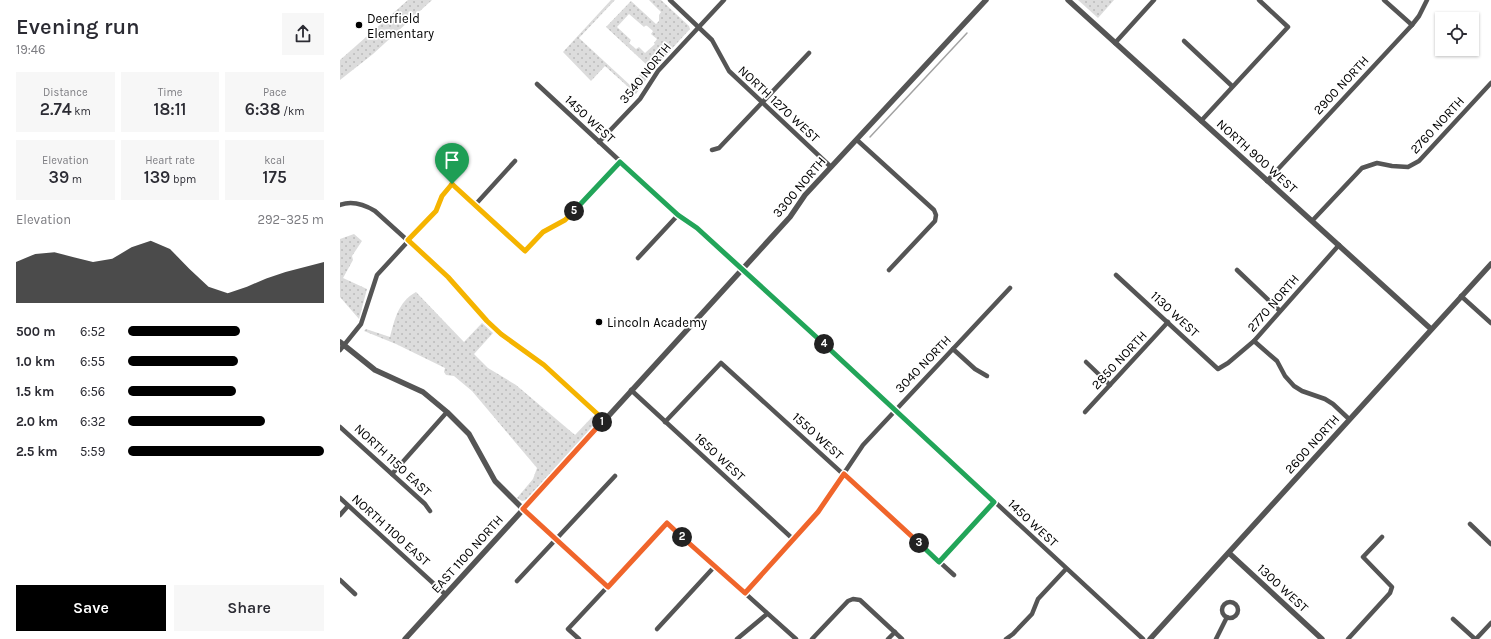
<!DOCTYPE html>
<meta charset="utf-8">
<style>
:root{--surface:#fff;--page:#f7f7f7;--text:#2b2b33;--muted:#7c7c81;--accent:#000}
body{margin:0;font-family:Karla,sans-serif;background:var(--page);color:var(--text);height:100vh;display:flex;flex-direction:column;font-size:15px;white-space:nowrap}
*{box-sizing:border-box;margin:0}
p{font-size:13px;color:var(--muted)}
.icon{flex:none;width:22px;height:22px;fill:none;stroke:currentColor;stroke-width:2;stroke-linecap:round;stroke-linejoin:round}
.map{position:relative;flex:1;overflow:hidden}
.details{display:flex;flex-direction:column;background:var(--surface);width:340px}
.details>*{flex:none}
.buttons{position:absolute;left:1095px;top:12px;display:grid;gap:8px}
.buttons a{display:grid;place-items:center;width:44px;height:44px;border-radius:0px;background:var(--surface);box-shadow:0 1px 3px #0004;font-size:20px}
.pin{position:absolute;display:grid;place-items:center;width:34px;height:34px;color:#fff;margin:-41px -17px;border-radius:50% 50% 50% 0;rotate:-45deg;box-shadow:0 0 4px #0007}
.pin .icon{rotate:45deg}
.km{position:absolute;width:20px;height:20px;margin:-10px;border-radius:50%;background:#222;color:#fff;font-size:11px;line-height:20px;text-align:center}
.round{display:grid;place-items:center;flex:none;width:42px;height:42px;border-radius:0px;background:var(--page)}
.head{display:flex;align-items:center;justify-content:space-between;height:68px;padding:0 16px}
h1{font-size:22px;font-weight:600;line-height:30px}
.stats{display:grid;grid-template-columns:repeat(3,1fr);gap:6px;height:68px;padding:4px 16px}
.stats div{display:grid;align-content:center;border-radius:0px;background:var(--page);text-align:center}
.stats b{font-size:17px;font-weight:600}
.stats small{font-size:11px;font-weight:400}
.stats p{font-size:11px}
.chart{height:112px;padding:8px 16px}
.chart p{display:flex;justify-content:space-between}
.chart svg{width:100%;height:72px;margin-top:4px;fill:var(--accent);opacity:.7}
.action{display:flex;gap:8px;margin-top:auto;padding:8px 16px}
.action a{flex:1;height:46px;border-radius:0px;background:var(--accent);color:#fff;font-size:16px;font-weight:600;line-height:46px;text-align:center}
.action a+a{background:var(--page);color:var(--text)}
ul{padding:0 16px;list-style:none;font-size:13px}
li{display:grid;grid-template-columns:64px 48px 1fr;align-items:center;height:30px}
li i{height:10px;border-radius:5px;background:var(--accent)}
main{display:flex;flex:1;min-height:0}
.map>svg:first-child{display:block}
</style>
<main>
<section class="details">
<div class="head"><div><h1>Evening run</h1><p>19:46</p></div><a class="round"><svg class="icon" aria-label="share" viewBox="0 0 24 24"><path d="M12 15V3M7 8l5-5 5 5M5 13v7h14v-7"/></svg></a></div>
<div class="stats">
<div><p>Distance</p><b>2.74<small> km</small></b></div>
<div><p>Time</p><b>18:11</b></div>
<div><p>Pace</p><b>6:38<small> /km</small></b></div>
</div>
<div class="stats">
<div><p>Elevation</p><b>39<small> m</small></b></div>
<div><p>Heart rate</p><b>139<small> bpm</small></b></div>
<div><p>kcal</p><b>175</b></div>
</div>
<div class="chart"><p><span>Elevation</span>292–325 m</p>
<svg viewBox="0 0 160 44" preserveAspectRatio="none"><path d="M0 44V19L10 14L20 13L30 16L40 19L50 17L60 10L70 6L80 11L90 23L100 34L110 38L120 34L130 29L140 25L150 22L160 19V44z"/></svg>
</div>
<ul>
<li><b>500 m</b>6:52<i style="width:57%"></i></li>
<li><b>1.0 km</b>6:55<i style="width:56%"></i></li>
<li><b>1.5 km</b>6:56<i style="width:55%"></i></li>
<li><b>2.0 km</b>6:32<i style="width:70%"></i></li>
<li><b>2.5 km</b>5:59<i style="width:100%"></i></li>
</ul>
<div class="action"><a>Save</a><a>Share</a></div>
</section>
<div class="map">
<svg width="1151" height="639" viewBox="0 0 1151 639">
<defs>
<pattern id="grass-dots" width="8" height="8" patternUnits="userSpaceOnUse"><rect width="8" height="8" fill="#dcdcdc"/><path d="M2 2h.1M6 6h.1" fill="none" stroke="#bbb" stroke-width="1.8" stroke-linecap="round"/></pattern>
</defs>
<rect width="100%" height="100%" fill="#fff"/>
<g fill="url(#grass-dots)" fill-rule="evenodd">
<polygon points="68,0 92,0 33,54 0,80 0,60"/>
<path d="M 271,0 L 275,0 L 239,38 L 291,86 L 307,65 L 266,27 L 291,1 L 316,24 L 319,21 L 319,15 L 321,12 L 309,0 L 321,0 L 349,26 L 350,29 L 314,68 L 296,94 L 265,66 L 251,81 L 223,52 ZM 289,14 L 304,27 L 306,25 L 313,31 L 311,34 L 317,39 L 314,43 L 315,44 L 305,53 L 299,47 L 296,49 L 289,43 L 291,40 L 277,27 Z"/>
<polygon points="738,0 774,0 758,18"/>
<polygon points="14,234 22,241 12,256 13,260 3,278 27,289 19,319 0,297 0,239"/>
<path d="M 76,292 L 124,342 L 142,323 L 153,333 L 134,354 L 148,368 L 176,385 L 235,435 L 253,416 L 255,417 L 255,424 L 186,500 L 182,501 L 177,498 L 193,479 L 197,468 L 132,391 L 114,376 L 106,375 L 104,372 L 105,368 L 56,344 L 24,331 L 26,329 L 50,337 C 55,319 58,302 76,292 Z"/>
</g>
<g fill="none" stroke-linecap="round" stroke-linejoin="round">
<polyline stroke="#a3a3a3" stroke-width="1.5" points="530,137 627,33"/>
<g stroke="#555" stroke-width="4.5">
<polyline points="330,0 372,40 389,71 491,167"/>
<polyline points="1044,0 1072,25"/>
<polyline points="844,41 892,86"/>
<polyline points="775,43 814,0"/>
<polyline points="197,84 338,215 357,229 402,268 803,639"/>
<polyline points="861,121 948,27 919,0"/>
<polyline points="517,140 594,210 596,215 595,221 549,270"/>
<polyline points="259,142 300,99 318,71 384,0"/>
<polyline points="372,150 379,148 469,53"/>
<polyline points="927,181 1072,25 1079,16 1087,0"/>
<path d="M 0,205 C 13,200 25,205 35,211 L 108,277 L 147,321 L 161,334 L 204,365 L 264,420"/>
<polyline points="135,205 175,161"/>
<polyline points="972,221 1022,168 1037,163 1052,166 1068,167 1079,161 1151,83"/>
<polyline points="298,258 338,215"/>
<polyline points="897,270 940,311"/>
<polyline points="776,275 878,369 888,363 914,341 999,245"/>
<polyline points="1121,296 1151,323"/>
<polyline points="914,341 937,361 945,376 954,386 962,391 985,399 993,404 1009,419"/>
<polyline points="613,349 635,369 647,376"/>
<polyline points="0,350 21,324 37,275 96,211 102,196 112,184 185,251 203,232 225,220 280,162"/>
<polyline points="746,362 770,385"/>
<polyline points="291,390 454,540"/>
<polyline points="745,412 828,322"/>
<polyline points="325,422 381,363 614,575"/>
<polyline points="0,427 85,504 90,511"/>
<polyline points="52,474 107,412"/>
<polyline points="0,498 105,594"/>
<polyline points="183,509 267,587"/>
<polyline points="0,515 8,506"/>
<polyline points="1130,524 1151,544"/>
<polyline points="599,562 654,502"/>
<polyline points="0,580 15,594"/>
<polyline points="177,581 275,476"/>
<polyline points="405,593 478,512 523,445 670,288"/>
<circle cx="890" cy="610" r="8"/>
<polyline points="1113,619 1135,639"/>
<polyline points="317,629 375,566"/>
<polyline points="239,639 228,629 327,523 456,639"/>
<polyline points="397,639 427,614"/>
<polyline points="472,639 508,601 513,599 520,600 562,639"/>
<polyline points="548,639 555,632"/>
<polyline points="666,639 673,634 692,614 698,599 726,569"/>
<polyline points="876,639 887,617"/>
<polyline points="1008,639 1050,593 1052,587 1023,557 1042,537"/>
<polyline points="1136,639 1151,623"/>
</g>
<g stroke="#555" stroke-width="5.5">
<polyline points="728,0 1091,329"/>
<polyline points="0,342 35,370 83,392 107,412 129,434 155,481 183,509"/>
<polyline points="889,553 982,639"/>
<polyline points="65,639 450,217 465,195 491,167 646,0"/>
<polyline points="810,639 1151,264"/>
</g>
</g>
<g fill="none" stroke-linecap="round" stroke-linejoin="round">
<g stroke="#fff" stroke-width="8">
<polyline id="split-1" points="112,184 102,196 96,211 68,240 108,277 147,321 161,334 204,365 264,420 262,422"/>
</g>
<g stroke="#fff" stroke-width="8">
<polyline id="split-2" points="262,422 183,509 268,587 327,523 342,537"/>
</g>
<g stroke="#fff" stroke-width="8">
<polyline id="split-3" points="342,537 405,593 478,512 504,474 579,543"/>
</g>
<g stroke="#fff" stroke-width="8">
<polyline id="split-4" points="484,344 654,502 599,562 579,543"/>
</g>
<g stroke="#fff" stroke-width="8">
<polyline id="split-5" points="234,211 280,162 338,215 357,228 484,344"/>
</g>
<g stroke="#fff" stroke-width="8">
<polyline id="split-6" points="112,184 185,251 203,232 225,220 234,211"/>
</g>
<use href="#split-1" stroke="#f5b400" stroke-width="5"/>
<use href="#split-2" stroke="#f0652b" stroke-width="5"/>
<use href="#split-3" stroke="#f0652b" stroke-width="5"/>
<use href="#split-4" stroke="#22a559" stroke-width="5"/>
<use href="#split-5" stroke="#22a559" stroke-width="5"/>
<use href="#split-6" stroke="#f5b400" stroke-width="5"/>
</g>
<g fill="#000" stroke="#fff" stroke-width="1.5">
<circle cx="19" cy="25" r="4"/>
<circle cx="259" cy="322" r="4"/>
</g>
<g text-anchor="middle" dominant-baseline="central" stroke-width="3.5" stroke-linejoin="round" paint-order="stroke">
<g font-size="13" fill="#000" stroke="#fff" text-anchor="start">
<text x="27" y="18">Deerfield<tspan x="27" dy="15">Elementary</tspan></text>
<text x="267" y="322">Lincoln Academy</text>
</g>
<g font-size="13" fill="#000" stroke="#fff">
<text transform="translate(305 73) rotate(-51)">3540 NORTH</text>
<text transform="translate(1001 85) rotate(-47)">2900 NORTH</text>
<text transform="translate(439 104) rotate(43)">NORTH 1270 WEST</text>
<text transform="translate(250 119) rotate(43)">1450 WEST</text>
<text transform="translate(1097 125) rotate(-47)">2760 NORTH</text>
<text transform="translate(917 156) rotate(42)">NORTH 900 WEST</text>
<text transform="translate(459 187) rotate(-50)">3300 NORTH</text>
<text transform="translate(933 303) rotate(-49)">2770 NORTH</text>
<text transform="translate(835 314) rotate(43)">1130 WEST</text>
<text transform="translate(779 360) rotate(-47)">2850 NORTH</text>
<text transform="translate(583 364) rotate(-46)">3040 NORTH</text>
<text transform="translate(478 436) rotate(42)">1550 WEST</text>
<text transform="translate(972 444) rotate(-48)">2600 NORTH</text>
<text transform="translate(380 457) rotate(43)">1650 WEST</text>
<text transform="translate(53 460) rotate(43)">NORTH 1150 EAST</text>
<text transform="translate(693 523) rotate(43)">1450 WEST</text>
<text transform="translate(51 530) rotate(42)">NORTH 1100 EAST</text>
<text transform="translate(127 554) rotate(-48)">EAST 1100 NORTH</text>
<text transform="translate(943 588) rotate(43)">1300 WEST</text>
</g>
</g>
</svg>
<div class="buttons">
<a><svg class="icon" aria-label="locate" viewBox="0 0 24 24"><circle cx="12" cy="12" r="6"/><path d="M12 2v4M12 18v4M2 12h4M18 12h4"/></svg></a>
</div>
<div class="pin" style="left:112px;top:184px;background:#1e9e55"><svg class="icon" aria-label="arrive" viewBox="0 0 24 24"><path d="M6 21V4h12l-3 4 3 4H6"/></svg></div>
<b class="km" style="left:262px;top:422px">1</b>
<b class="km" style="left:342px;top:537px">2</b>
<b class="km" style="left:579px;top:543px">3</b>
<b class="km" style="left:484px;top:344px">4</b>
<b class="km" style="left:234px;top:211px">5</b>
</div>
</main>
